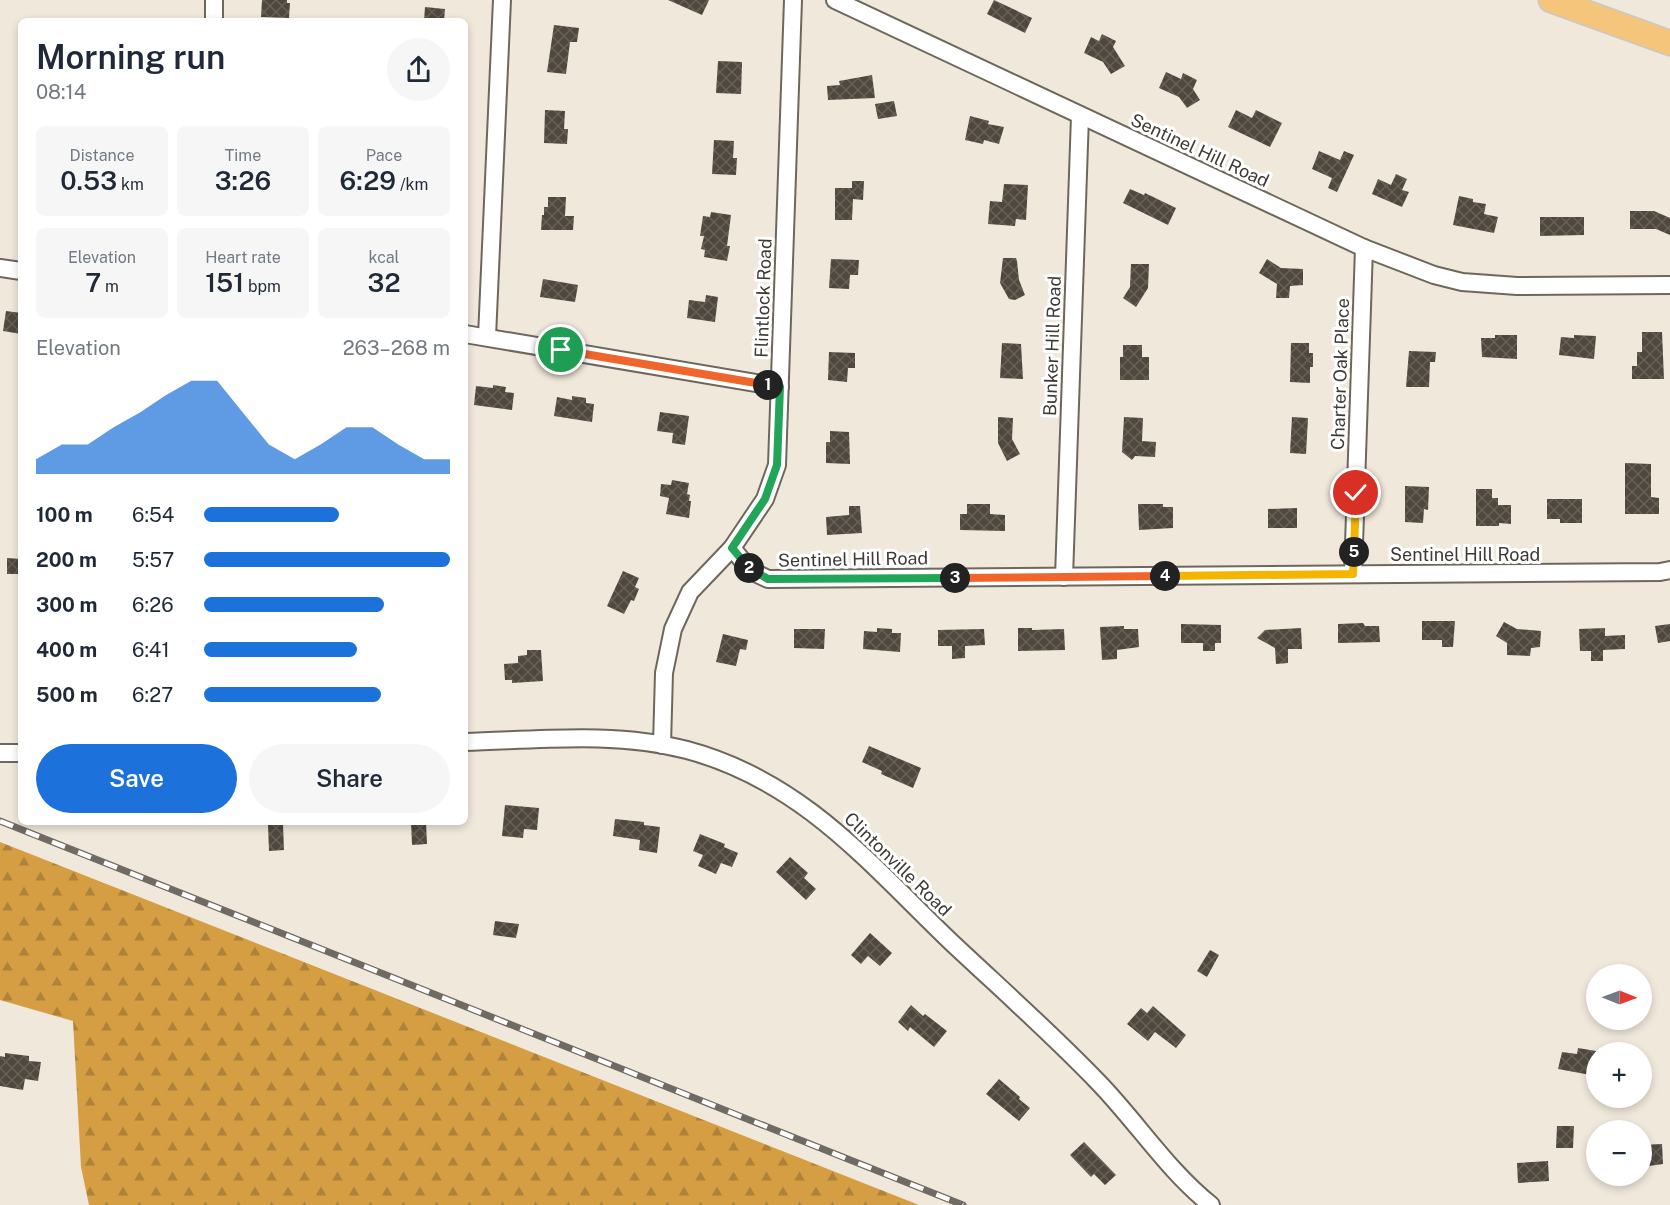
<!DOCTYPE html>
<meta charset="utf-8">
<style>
:root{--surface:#fff;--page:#f6f6f7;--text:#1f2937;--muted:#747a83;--accent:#1c71db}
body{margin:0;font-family:"Public Sans",sans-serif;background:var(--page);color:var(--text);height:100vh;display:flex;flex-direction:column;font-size:22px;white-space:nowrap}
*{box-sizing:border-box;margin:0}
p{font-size:20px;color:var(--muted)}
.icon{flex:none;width:33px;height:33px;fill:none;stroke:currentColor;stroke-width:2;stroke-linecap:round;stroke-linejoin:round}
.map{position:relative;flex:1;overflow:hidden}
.sheet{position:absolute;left:18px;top:18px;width:450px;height:807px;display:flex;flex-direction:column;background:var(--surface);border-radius:9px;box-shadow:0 3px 9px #0003}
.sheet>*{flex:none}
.needle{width:39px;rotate:91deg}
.controls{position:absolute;left:1586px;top:964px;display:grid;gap:12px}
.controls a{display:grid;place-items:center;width:66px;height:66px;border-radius:50%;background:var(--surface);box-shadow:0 3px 9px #0003;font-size:30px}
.pin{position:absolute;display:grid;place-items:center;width:51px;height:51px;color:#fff;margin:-26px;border:3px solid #fff;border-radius:50%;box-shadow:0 2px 6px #0007}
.km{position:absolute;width:30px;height:30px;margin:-15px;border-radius:50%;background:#222;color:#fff;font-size:16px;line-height:30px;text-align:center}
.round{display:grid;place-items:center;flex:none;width:63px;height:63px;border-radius:32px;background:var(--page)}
.head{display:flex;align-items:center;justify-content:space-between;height:102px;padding:0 18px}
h1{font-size:33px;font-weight:600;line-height:45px}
.figures{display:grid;grid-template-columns:repeat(3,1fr);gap:9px;height:102px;padding:6px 18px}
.figures div{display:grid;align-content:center;border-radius:9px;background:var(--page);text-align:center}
.figures b{font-size:26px;font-weight:600}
.figures small{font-size:16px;font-weight:400}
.figures p{font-size:16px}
.chart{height:168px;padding:12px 18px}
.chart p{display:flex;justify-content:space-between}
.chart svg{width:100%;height:108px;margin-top:6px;fill:var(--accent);opacity:.7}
.button{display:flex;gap:12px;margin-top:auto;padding:12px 18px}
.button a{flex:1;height:69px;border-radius:36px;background:var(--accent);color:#fff;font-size:24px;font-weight:600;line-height:69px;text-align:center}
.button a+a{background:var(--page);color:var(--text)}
ul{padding:0 18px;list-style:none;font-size:20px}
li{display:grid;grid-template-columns:96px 72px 1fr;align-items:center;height:45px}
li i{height:15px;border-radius:8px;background:var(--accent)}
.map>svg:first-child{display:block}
</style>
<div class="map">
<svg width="1670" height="1205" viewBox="0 0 1670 1205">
<defs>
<pattern id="forest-firs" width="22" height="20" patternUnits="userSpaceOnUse" patternTransform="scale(1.5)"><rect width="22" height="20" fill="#d59e43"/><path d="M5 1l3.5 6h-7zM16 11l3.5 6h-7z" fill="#ae8239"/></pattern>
<pattern id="building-cross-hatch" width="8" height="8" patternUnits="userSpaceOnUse" patternTransform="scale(1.5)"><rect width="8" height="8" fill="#4f483e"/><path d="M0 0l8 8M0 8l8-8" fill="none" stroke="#676158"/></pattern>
</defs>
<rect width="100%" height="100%" fill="#f0e8db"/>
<polygon fill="url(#forest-firs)" points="0,842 919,1205 89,1205 81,1167 73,1021 0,1000"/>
<g fill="url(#building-cross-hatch)">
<polygon points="262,0 287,0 287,3 290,3 289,18 261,17"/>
<polygon points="668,0 709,0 702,15"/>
<polygon points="994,0 1032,18 1025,33 987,14"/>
<polygon points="425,7 445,9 444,21 424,21"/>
<polygon points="554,25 579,28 577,42 570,42 566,74 547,72"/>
<polygon points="1102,34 1116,41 1113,47 1125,66 1111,74 1103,62 1084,53 1091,37 1099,41"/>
<polygon points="718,61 742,62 741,94 716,93"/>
<polygon points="1166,72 1181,79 1183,73 1197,80 1193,89 1200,100 1187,108 1179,97 1159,88"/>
<polygon points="872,75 875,98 828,100 827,86 840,85 839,81"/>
<polygon points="894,101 897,116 878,119 875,104"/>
<polygon points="545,110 565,111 564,129 568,129 567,144 544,143"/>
<polygon points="1236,110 1252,118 1256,110 1282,123 1270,147 1228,127"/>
<polygon points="970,116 989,121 988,124 1004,127 999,144 984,140 983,144 965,140"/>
<polygon points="714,140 734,141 733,158 737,158 736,175 712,174"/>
<polygon points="1319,151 1340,160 1344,151 1354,155 1337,192 1328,188 1332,178 1312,169"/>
<polygon points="1396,174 1407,179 1402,190 1409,192 1402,207 1372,194 1378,179 1391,185"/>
<polygon points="852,181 864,181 863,200 853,199 852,220 835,220 835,188 852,188"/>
<polygon points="1004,184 1028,185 1026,220 1016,219 1015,226 988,224 990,201 1002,202"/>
<polygon points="1130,189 1144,195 1145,193 1176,208 1168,225 1123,203"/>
<polygon points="1459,196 1473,199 1473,202 1486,204 1484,214 1498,217 1494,233 1453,225"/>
<polygon points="548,197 566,197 565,216 574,216 573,230 541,230 542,215 544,215 544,207 548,207"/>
<polygon points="1630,211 1654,211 1670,218 1670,235 1656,229 1630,229"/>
<polygon points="711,212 731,215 727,246 730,246 727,261 704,257 705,250 701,249 704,236 700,236 703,216 710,217"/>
<polygon points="1540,217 1584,217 1584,235 1540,236"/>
<polygon points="1003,258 1016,258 1017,261 1019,280 1025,295 1015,300 1009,299 1000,283"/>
<polygon points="831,259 859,260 858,275 850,275 849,289 829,288"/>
<polygon points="1267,259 1281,268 1303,269 1303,285 1290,286 1289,298 1276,298 1277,284 1259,273"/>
<polygon points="1131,264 1149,264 1148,288 1136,307 1123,298 1130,287"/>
<polygon points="543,279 578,285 575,302 540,297"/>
<polygon points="706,295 718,297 715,322 687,318 689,300 705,302"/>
<polygon points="6,311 21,313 21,334 3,331"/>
<polygon points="1642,332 1662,332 1664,379 1632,379 1632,366 1637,366 1637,352 1642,352"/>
<polygon points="1495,335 1517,335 1517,359 1482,357 1481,338 1495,338"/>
<polygon points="1574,335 1596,336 1594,359 1559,355 1561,337 1574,338"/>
<polygon points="1002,343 1021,344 1023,379 1000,378"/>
<polygon points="1291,343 1309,343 1309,353 1313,353 1313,367 1310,367 1310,383 1290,382"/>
<polygon points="1123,345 1142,345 1142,357 1149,357 1149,380 1120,380 1120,357 1123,357"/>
<polygon points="1409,351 1436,352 1435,362 1430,362 1429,387 1406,387"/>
<polygon points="829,352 855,353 855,368 848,368 847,382 828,380"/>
<polygon points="493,385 506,387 505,392 514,393 512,410 474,405 476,386 493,388"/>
<polygon points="572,396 586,398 586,403 594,404 592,422 554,416 557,397 572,400"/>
<polygon points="660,412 689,416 685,445 672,443 673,433 657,431"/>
<polygon points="998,417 1013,418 1012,439 1020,454 1007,461 998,443"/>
<polygon points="1124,417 1143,418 1142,441 1156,442 1155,457 1135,456 1132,460 1122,452"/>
<polygon points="1292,417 1308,418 1306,454 1290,453"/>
<polygon points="830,431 849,432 850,464 826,463 826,442 830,442"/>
<polygon points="1625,463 1651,464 1651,497 1659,498 1659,514 1625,514"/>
<polygon points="672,480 689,483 687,494 690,495 689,501 691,501 689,518 666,514 669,498 660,496 661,484 671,485"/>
<polygon points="1405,486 1429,487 1428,510 1424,509 1423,523 1405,522"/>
<polygon points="1476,489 1492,489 1492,498 1498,498 1498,505 1511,505 1511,524 1499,523 1499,526 1476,526"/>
<polygon points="1547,499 1582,499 1582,523 1560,523 1560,519 1547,519"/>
<polygon points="967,504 990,504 990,514 1005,515 1005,531 960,530 960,514 967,514"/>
<polygon points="1138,504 1163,504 1163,507 1173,507 1173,528 1139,530"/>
<polygon points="849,506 860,506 862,533 827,535 826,517 849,515"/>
<polygon points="1297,508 1297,528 1268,528 1268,509"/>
<polygon points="7,558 21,559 21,574 7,574"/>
<polygon points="623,571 639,578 635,587 639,589 634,601 631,600 624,614 607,606"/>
<polygon points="1422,621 1455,621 1453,647 1442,647 1442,640 1422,640"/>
<polygon points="1504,622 1517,629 1541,631 1540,647 1531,648 1530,656 1507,655 1507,643 1496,636"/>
<polygon points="1363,623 1365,626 1379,626 1380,642 1338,643 1338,624"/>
<polygon points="1181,624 1221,625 1221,643 1215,643 1215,651 1203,651 1203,643 1181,643"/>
<polygon points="1670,624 1670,641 1658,643 1655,626"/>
<polygon points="1124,626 1124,629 1138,629 1139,647 1117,650 1117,659 1102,660 1100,627"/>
<polygon points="877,628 892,629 892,633 901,633 900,652 863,649 864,631 877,632"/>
<polygon points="1018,628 1032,628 1032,630 1064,629 1065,650 1018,651"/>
<polygon points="1301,628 1302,649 1288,649 1288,663 1276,664 1275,648 1257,638 1265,630"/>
<polygon points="1605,628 1605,636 1625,635 1625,649 1603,650 1603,661 1591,661 1591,651 1580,651 1579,629"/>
<polygon points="794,629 825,629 824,649 794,648"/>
<polygon points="984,629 985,645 965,646 965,658 952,659 952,646 938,646 938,630"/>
<polygon points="723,634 748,640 746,650 740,649 736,666 716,662"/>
<polygon points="527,650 541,650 543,681 512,683 512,680 505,680 504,664 518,663 518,656 527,655"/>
<polygon points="869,746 921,768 913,788 881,774 882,771 862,762"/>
<polygon points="505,805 539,808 537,830 524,829 523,838 502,836"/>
<polygon points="615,819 644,822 644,825 660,827 657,853 639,850 640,840 613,836"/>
<polygon points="411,822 426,822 427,844 412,845"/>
<polygon points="283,824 284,850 269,851 268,825"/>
<polygon points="700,834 725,844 724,847 738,853 732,867 721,863 716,874 698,866 703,855 693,851"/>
<polygon points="790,857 808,873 804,878 816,889 806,900 776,872"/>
<polygon points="495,921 519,924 516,938 493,935"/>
<polygon points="870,933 892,953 880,966 868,956 861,964 851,955"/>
<polygon points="1210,950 1219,955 1207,977 1197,971"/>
<polygon points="911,1005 923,1016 925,1014 947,1031 934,1047 910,1027 908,1031 898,1022"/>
<polygon points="1153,1006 1186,1035 1176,1048 1155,1032 1148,1041 1127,1024 1141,1008 1147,1013"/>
<polygon points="1578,1048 1596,1051 1596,1076 1558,1069 1562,1052 1577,1054"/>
<polygon points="5,1053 29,1056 29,1061 41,1062 38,1081 25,1079 23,1090 0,1086 0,1056 5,1057"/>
<polygon points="999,1079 1020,1097 1019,1099 1030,1108 1019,1121 986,1094"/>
<polygon points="1557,1126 1574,1126 1573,1148 1556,1148"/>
<polygon points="1084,1142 1116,1175 1105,1185 1094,1174 1091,1177 1070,1155"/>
<polygon points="1662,1144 1663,1164 1649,1166 1648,1158 1641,1158 1641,1145"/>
<polygon points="1548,1161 1549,1181 1518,1183 1517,1163"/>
</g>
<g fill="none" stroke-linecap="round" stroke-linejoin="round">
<g stroke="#6e675c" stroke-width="20">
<g id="minor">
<polyline points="835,0 1364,248 1434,275 1462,282 1517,286 1670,285"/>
<polyline points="214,21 214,0"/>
<polyline points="0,268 21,271"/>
<polyline points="465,334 780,387"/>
<polyline points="487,337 502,0"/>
<polyline points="732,548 751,571 768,579 1660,572 1670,570"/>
<polyline points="1353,574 1364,248"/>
<polyline points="1064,577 1080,116"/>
<path d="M 465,742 C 538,740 615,731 687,750 C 802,781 868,862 950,941 C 1000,988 1051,1033 1098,1082 C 1136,1121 1168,1171 1211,1205"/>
<polyline points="662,745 664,673 673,629 690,592 732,548 765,499 777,465 793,0"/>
<polyline points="0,753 21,753"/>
</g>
</g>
<g stroke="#c9c8c6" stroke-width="27">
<polyline id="highway" points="1551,0 1670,43"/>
</g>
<use href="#minor" stroke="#fff" stroke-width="16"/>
<use href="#highway" stroke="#f6c57c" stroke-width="24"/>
<g stroke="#6f6a63" stroke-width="7">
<polyline id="rail" points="0,821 963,1205"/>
</g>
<use href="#rail" stroke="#fff" stroke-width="4.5" stroke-dasharray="14" stroke-linecap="butt"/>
</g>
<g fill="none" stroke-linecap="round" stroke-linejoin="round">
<g stroke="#fff" stroke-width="12">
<polyline id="split-1" points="561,350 768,385"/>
</g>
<g stroke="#fff" stroke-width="12">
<polyline id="split-2" points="749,568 732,548 765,499 777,465 780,387 768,385"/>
</g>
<g stroke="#fff" stroke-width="12">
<polyline id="split-3" points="749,568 768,579 955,578"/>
</g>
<g stroke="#fff" stroke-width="12">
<polyline id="split-4" points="955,578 1165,576"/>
</g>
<g stroke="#fff" stroke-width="12">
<polyline id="split-5" points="1165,576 1353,574 1354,552"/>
</g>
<g stroke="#fff" stroke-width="12">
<polyline id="split-6" points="1354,552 1356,493"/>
</g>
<use href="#split-1" stroke="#f0652b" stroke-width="8"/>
<use href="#split-2" stroke="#22a559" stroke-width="8"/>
<use href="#split-3" stroke="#22a559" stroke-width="8"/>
<use href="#split-4" stroke="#f0652b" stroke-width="8"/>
<use href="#split-5" stroke="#f5b400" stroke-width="8"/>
<use href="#split-6" stroke="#f5b400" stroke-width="8"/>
</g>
<g text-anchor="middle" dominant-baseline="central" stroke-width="6" stroke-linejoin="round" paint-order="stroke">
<g font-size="18" fill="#3e3a35" stroke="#fff">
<text transform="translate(1200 150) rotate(25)">Sentinel Hill Road</text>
<text transform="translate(763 298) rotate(-88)">Flintlock Road</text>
<text transform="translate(1052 346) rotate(-88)">Bunker Hill Road</text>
<text transform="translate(1340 374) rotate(-88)">Charter Oak Place</text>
<text x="1465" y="554">Sentinel Hill Road</text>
<text transform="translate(853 559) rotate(-1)">Sentinel Hill Road</text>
<text transform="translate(898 864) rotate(44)">Clintonville Road</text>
</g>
</g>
</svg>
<div class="controls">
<a><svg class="needle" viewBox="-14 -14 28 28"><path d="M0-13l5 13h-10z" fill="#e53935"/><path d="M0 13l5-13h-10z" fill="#747a83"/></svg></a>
<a>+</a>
<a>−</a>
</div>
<div class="pin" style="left:561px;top:350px;background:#1e9e55"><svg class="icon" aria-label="arrive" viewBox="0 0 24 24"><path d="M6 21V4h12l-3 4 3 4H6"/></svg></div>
<div class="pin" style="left:1356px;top:493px;background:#d93025"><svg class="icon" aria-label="check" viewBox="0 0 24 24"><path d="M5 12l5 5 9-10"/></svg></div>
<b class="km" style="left:768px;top:385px">1</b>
<b class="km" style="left:749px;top:568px">2</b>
<b class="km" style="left:955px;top:578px">3</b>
<b class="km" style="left:1165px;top:576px">4</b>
<b class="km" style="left:1354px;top:552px">5</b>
<section class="sheet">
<div class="head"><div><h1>Morning run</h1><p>08:14</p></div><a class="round"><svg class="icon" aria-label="share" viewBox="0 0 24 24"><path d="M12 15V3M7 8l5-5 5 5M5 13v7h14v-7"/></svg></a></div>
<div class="figures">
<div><p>Distance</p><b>0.53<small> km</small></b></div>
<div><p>Time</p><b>3:26</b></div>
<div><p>Pace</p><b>6:29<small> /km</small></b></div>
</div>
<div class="figures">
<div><p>Elevation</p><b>7<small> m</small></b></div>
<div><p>Heart rate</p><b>151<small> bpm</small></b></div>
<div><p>kcal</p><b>32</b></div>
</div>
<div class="chart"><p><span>Elevation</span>263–268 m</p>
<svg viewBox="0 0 160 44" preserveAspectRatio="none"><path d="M0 44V38L10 32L20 32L30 25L40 19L50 12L60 6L70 6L80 19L90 32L100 38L110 32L120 25L130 25L140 32L150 38L160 38V44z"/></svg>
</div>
<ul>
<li><b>100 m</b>6:54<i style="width:55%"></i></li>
<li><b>200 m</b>5:57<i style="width:100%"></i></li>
<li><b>300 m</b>6:26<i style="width:73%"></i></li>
<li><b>400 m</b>6:41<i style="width:62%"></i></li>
<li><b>500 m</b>6:27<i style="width:72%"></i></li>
</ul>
<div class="button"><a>Save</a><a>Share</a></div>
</section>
</div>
